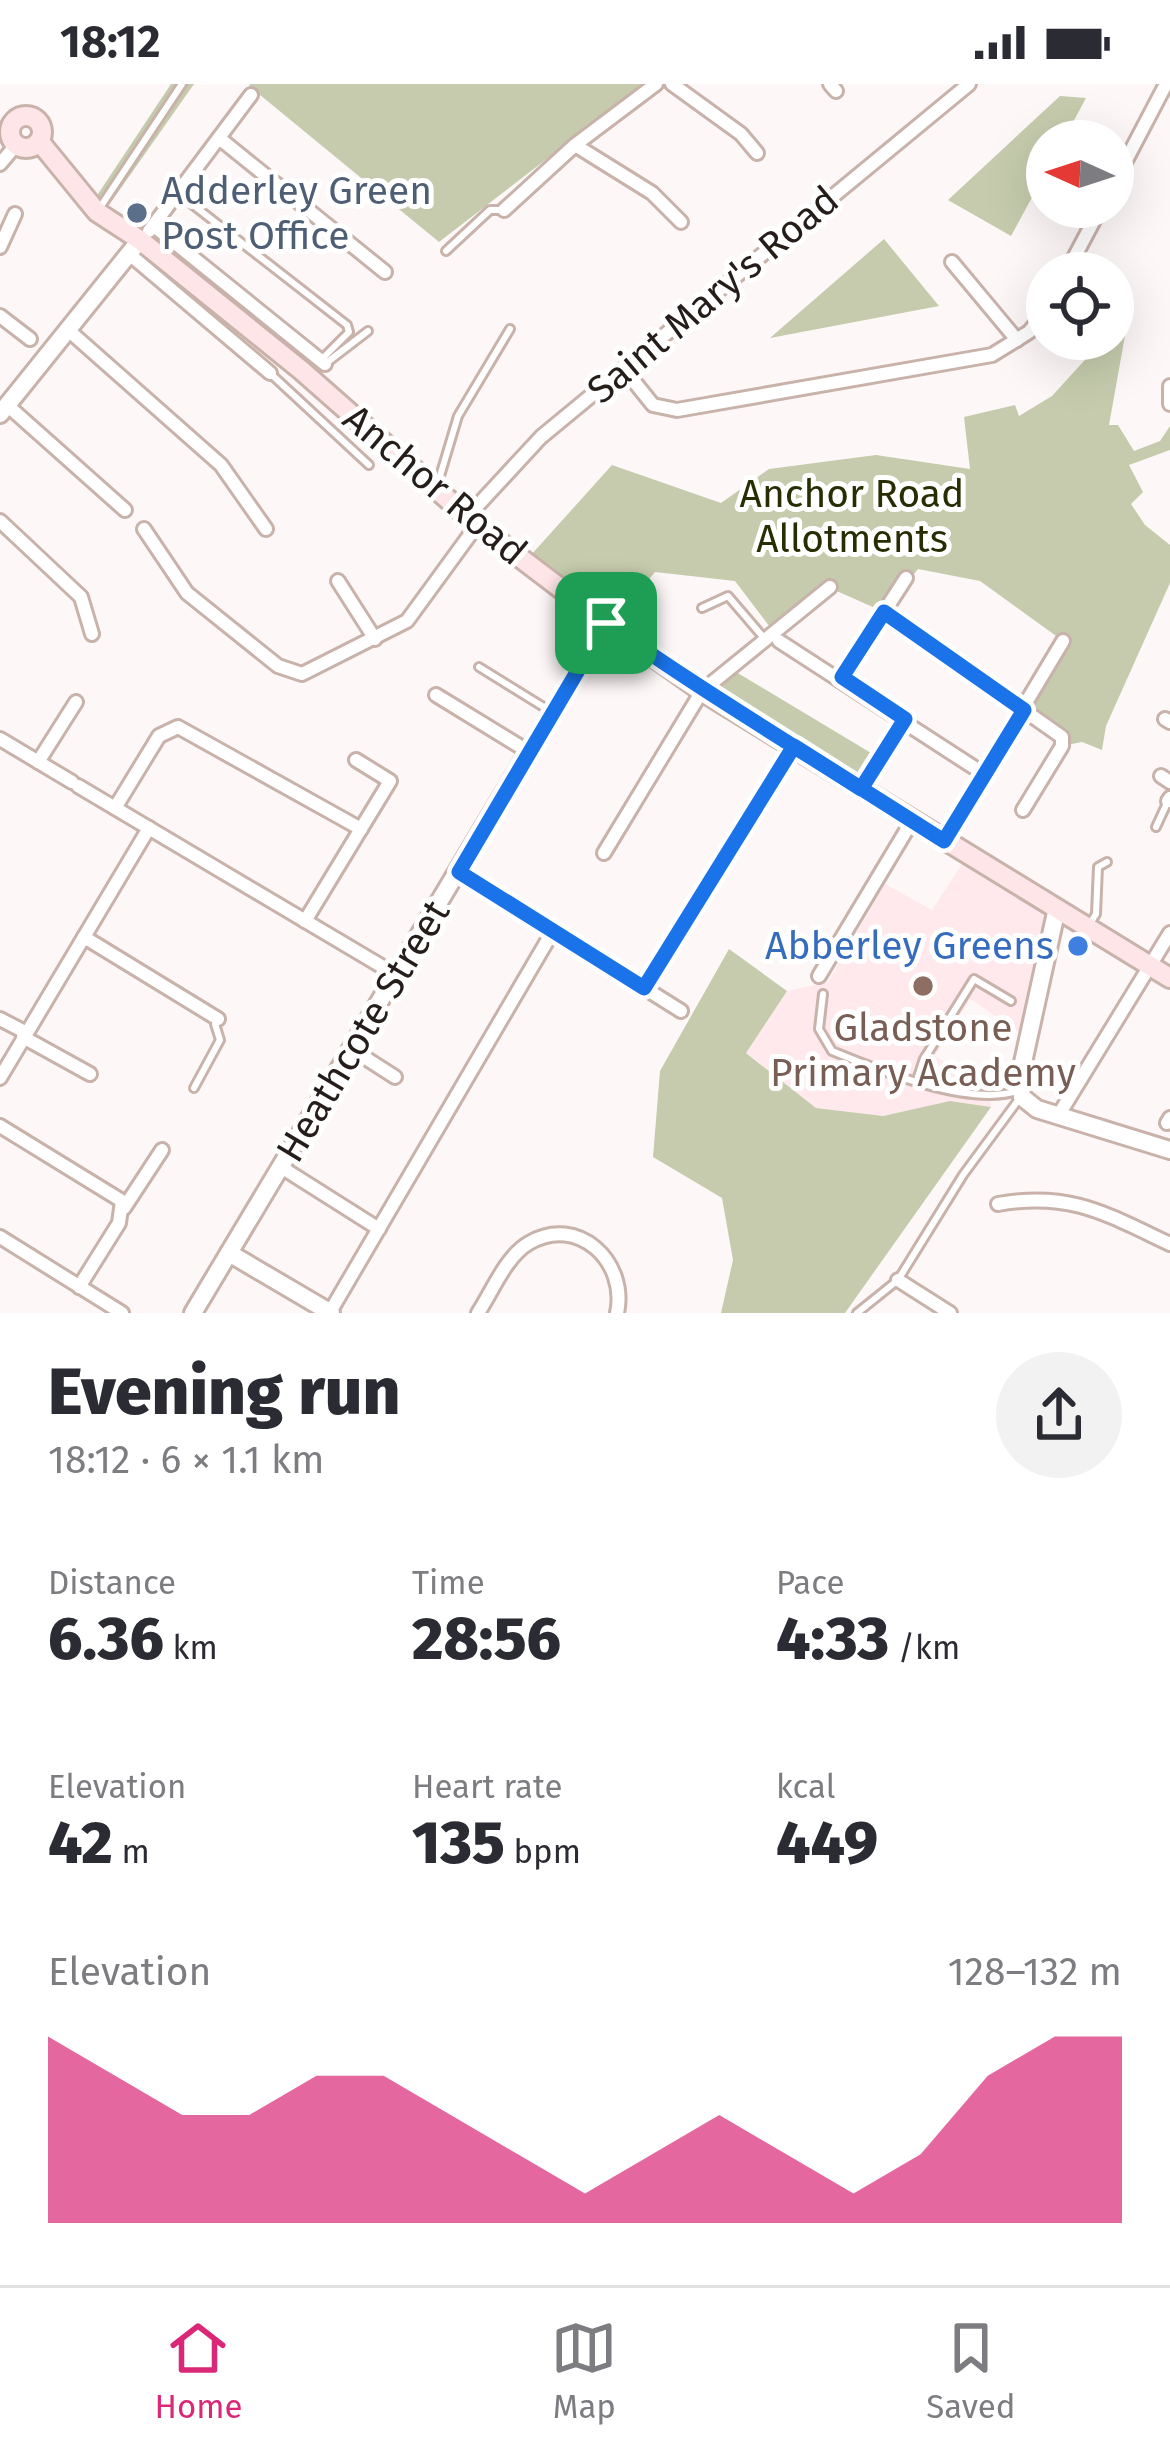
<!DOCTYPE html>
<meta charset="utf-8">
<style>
:root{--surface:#fff;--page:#f2f2f3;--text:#2b2b33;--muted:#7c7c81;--line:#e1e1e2;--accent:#db2777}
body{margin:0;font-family:"Fira Sans",sans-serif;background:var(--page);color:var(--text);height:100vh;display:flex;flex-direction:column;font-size:45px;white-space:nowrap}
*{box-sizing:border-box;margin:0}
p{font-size:39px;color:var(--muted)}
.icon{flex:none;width:66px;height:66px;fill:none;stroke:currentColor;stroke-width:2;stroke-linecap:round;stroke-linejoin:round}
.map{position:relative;height:1229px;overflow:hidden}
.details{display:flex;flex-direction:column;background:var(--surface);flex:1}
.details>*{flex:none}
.needle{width:78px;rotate:273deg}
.controls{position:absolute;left:1026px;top:36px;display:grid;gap:24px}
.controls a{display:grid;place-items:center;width:108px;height:108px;border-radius:50%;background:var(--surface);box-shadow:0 12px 48px #0002;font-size:60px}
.pin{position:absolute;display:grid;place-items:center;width:102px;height:102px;color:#fff;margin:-51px;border-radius:24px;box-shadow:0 6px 18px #0006}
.round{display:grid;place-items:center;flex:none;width:126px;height:126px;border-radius:63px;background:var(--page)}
.headline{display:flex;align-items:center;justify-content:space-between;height:204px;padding:0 48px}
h1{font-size:66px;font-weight:800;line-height:90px}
.stats{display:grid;grid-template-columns:repeat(3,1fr);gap:18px;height:204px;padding:12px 48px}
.stats div{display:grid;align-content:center}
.stats b{font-size:60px;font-weight:800}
.stats small{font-size:33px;font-weight:400}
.stats p{font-size:33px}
.chart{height:336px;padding:24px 48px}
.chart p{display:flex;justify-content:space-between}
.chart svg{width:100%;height:216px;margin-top:12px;fill:var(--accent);opacity:.7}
.status{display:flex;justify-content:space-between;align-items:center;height:84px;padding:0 60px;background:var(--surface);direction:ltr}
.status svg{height:33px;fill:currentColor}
.tab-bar{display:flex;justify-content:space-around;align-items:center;height:168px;border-top:3px solid var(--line);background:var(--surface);font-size:33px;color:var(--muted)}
.tab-bar a{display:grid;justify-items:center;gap:6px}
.tab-bar .active{color:var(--accent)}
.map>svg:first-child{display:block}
</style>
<div class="status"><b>18:12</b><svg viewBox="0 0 49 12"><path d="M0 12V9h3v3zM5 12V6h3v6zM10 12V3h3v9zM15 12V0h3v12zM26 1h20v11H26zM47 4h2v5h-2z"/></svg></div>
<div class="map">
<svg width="1170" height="1229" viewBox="0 0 1170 1229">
<rect width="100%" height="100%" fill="#fdf8f7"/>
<polygon fill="#ffe9ec" points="964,777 1046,828 1019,948 970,915 935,972 989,1006 991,1023 950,1017 883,1032 816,1024 746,968 787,907 828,898 885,800 932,826"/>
<g fill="#c5cbac">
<polygon points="171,0 194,0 109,121 96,113"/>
<polygon points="644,0 439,158 249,2 250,0"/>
<polygon points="1060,12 1086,14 1063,57 1047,57 1047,86 1011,152 948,116"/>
<polygon points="884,155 939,222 770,254"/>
<polygon points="1126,246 1109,341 1118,341 1134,367 1160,357 1170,342 1170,366 1129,381 1143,408 1131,420 1145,441 1170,461 1170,499 1106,642 1102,666 1082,658 1062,662 1024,626 1063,557 980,497 918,485 884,528 830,504 773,547 735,497 655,488 615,536 531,471 612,381 721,419 769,385 876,371 970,385 964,333 1015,321 1019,332 1052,312 1104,255"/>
<polygon points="726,582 881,675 861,705 702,607"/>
<polygon points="729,865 787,907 746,969 816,1024 883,1032 950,1017 991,1023 845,1229 721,1229 733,1176 722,1114 653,1073 660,987"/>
</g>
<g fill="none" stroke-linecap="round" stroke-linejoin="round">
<g stroke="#c8b2aa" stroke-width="12">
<g id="service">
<polyline points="179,110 347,241 349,248 323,274"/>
<polyline points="99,125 182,0"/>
<polyline points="446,167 490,126 504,126"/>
<polyline points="325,280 368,247"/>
<polyline points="272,291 369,381"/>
<polyline points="437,402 458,332 510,245"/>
<polyline points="702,524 728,512 764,554"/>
<polyline points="479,583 550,627"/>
<polyline points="1156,743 1168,717"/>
<polyline points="1089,841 1096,830 1098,783 1107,778"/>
<path d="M 823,910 L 819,945 L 832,967 C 878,986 969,1023 1017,1007"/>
<polyline points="917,996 924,975 974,895 1011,917"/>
<polyline points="194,1004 220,956 215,940"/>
<polyline points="857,1229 898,1196 963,1091 1019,1015"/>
</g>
</g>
<g stroke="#c8b2aa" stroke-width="18">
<g id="minor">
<polyline points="672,0 741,50 757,69"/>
<polyline points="830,0 836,7"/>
<polyline points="219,54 385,188"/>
<polyline points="575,61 652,109 681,138"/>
<polyline points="0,80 16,61"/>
<polyline points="1113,101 1166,0"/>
<polyline points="504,126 575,61 656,0"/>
<polyline points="154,142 325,280"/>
<polyline points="149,147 251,11"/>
<polyline points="0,163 15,130"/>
<polyline points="128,169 270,289"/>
<polyline points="952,178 1017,256"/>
<polyline points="1066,189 1101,123"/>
<polyline points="0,232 30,255"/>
<polyline points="67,245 221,381 266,445"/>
<polyline points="624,285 653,321 677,326 992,271 1029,248 1047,226"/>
<polyline points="1170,302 1170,320"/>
<polyline points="7,321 125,426"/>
<polyline points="467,433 541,353 969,0"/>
<polyline points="0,437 81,513 92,550"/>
<polyline points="144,445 187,509 278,582 302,590 407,537 477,441"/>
<polyline points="338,497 375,555"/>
<polyline points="884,528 1062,653 1062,662 1023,726"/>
<polyline points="779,557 984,690"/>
<polyline points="842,593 906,494"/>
<polyline points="436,611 529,668"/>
<polyline points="1165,635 1170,638"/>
<polyline points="0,655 72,698"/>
<polyline points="38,678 76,618"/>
<polyline points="1161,692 1170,698"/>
<polyline points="78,702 398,892"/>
<polyline points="861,705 905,635"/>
<polyline points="1168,717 1170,714"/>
<polyline points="115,724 159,652 178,643 361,745"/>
<polyline points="943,757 1063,557"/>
<polyline points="604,769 702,607 830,503"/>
<polyline points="459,788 681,927"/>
<polyline points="305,837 390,697 356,676"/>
<polyline points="84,853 218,935"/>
<polyline points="819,892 912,737"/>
<polyline points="644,904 794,662"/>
<polyline points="0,935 25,948"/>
<polyline points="23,953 90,990"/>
<polyline points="353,966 395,993"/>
<polyline points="0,994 149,744"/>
<polyline points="1058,1032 1170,849"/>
<polyline points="1167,1039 1170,1034"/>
<polyline points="0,1042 122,1117 119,1139 79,1203"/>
<polyline points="281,1083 379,1145"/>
<path d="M 998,1120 C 1070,1107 1106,1130 1170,1160"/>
<polyline points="124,1124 162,1066"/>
<polyline points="0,1153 122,1229"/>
<polyline points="898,1196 950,1229"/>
<polyline points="330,1228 553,847"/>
<path d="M 478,1229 C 492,1208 506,1172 529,1159 C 578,1130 628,1178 617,1229"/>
</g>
</g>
<g stroke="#c8b2aa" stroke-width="22">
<g id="tertiary">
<polyline points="0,330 140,156"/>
<polyline points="1057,824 1020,992 1022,1013 1037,1025 1170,1066"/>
<polyline points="229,1169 331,1229"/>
<polyline points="193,1229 606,539"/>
</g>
</g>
<g stroke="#c8b2aa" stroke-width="24">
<g id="secondary">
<circle cx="26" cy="48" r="16"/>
<polyline points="39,57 97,128 140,156 301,286 477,441 606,539 702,607 1170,894"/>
</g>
</g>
<use href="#service" stroke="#fff" stroke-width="6"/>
<use href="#minor" stroke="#fff" stroke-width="12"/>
<use href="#tertiary" stroke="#fff" stroke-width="16"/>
<use href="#secondary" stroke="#fee5e7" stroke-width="18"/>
</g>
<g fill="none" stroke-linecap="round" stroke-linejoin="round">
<g stroke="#fff" stroke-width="24">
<path id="route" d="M 606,539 L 459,788 L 644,904 L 794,662 L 944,757 L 1024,626 L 884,528 L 842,593 L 905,635 L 861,705 C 775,650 689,598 606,539"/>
</g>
<use href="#route" stroke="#1a73e8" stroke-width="15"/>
</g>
<circle fill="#5c6f8a" stroke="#fff" stroke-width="4.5" cx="137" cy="129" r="12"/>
<circle fill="#3f7fe0" stroke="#fff" stroke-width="4.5" cx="1078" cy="862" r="12"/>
<circle fill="#8d6e63" stroke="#fff" stroke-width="4.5" cx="923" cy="902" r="12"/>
<g text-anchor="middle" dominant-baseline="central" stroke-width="10" stroke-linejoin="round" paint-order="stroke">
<g font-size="39" fill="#4e5e75" stroke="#fff" text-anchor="start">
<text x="161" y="107">Adderley Green<tspan x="161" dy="45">Post Office</tspan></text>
</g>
<g font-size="39" fill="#251d1a" stroke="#fff">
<text transform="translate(713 211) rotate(-40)">Saint Mary's Road</text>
<text transform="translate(435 401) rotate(40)">Anchor Road</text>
<text transform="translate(363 947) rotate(-59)">Heathcote Street</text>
</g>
<g font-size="39" fill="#282d04" stroke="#fff">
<text x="852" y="410">Anchor Road<tspan x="852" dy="45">Allotments</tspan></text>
</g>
<g font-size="39" fill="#366cbe" stroke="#fff" text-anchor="end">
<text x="1054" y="862">Abberley Greens</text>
</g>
<g font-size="39" fill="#785e54" stroke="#fff">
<text x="923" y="944">Gladstone<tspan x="923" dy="45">Primary Academy</tspan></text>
</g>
</g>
</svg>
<div class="controls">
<a><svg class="needle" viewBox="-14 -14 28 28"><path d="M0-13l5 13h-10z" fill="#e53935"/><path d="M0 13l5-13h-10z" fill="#7c7c81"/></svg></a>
<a><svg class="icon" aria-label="locate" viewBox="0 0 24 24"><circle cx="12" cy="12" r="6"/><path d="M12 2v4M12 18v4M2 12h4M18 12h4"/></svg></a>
</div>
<div class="pin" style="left:606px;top:539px;background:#1e9e55"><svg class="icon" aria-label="arrive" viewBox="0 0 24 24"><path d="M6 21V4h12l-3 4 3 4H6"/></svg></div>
</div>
<section class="details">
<div class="headline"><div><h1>Evening run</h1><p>18:12 · 6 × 1.1 km</p></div><a class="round"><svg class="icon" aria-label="share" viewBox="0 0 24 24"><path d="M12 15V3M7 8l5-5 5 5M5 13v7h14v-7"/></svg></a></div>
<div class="stats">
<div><p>Distance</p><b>6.36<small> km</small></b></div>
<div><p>Time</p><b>28:56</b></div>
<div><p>Pace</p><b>4:33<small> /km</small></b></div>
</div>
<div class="stats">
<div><p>Elevation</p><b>42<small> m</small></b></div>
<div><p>Heart rate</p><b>135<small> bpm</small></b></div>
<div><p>kcal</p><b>449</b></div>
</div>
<div class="chart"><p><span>Elevation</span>128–132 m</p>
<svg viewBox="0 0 160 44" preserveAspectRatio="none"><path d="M0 44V6L10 14L20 22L30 22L40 14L50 14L60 22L70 30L80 38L90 30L100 22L110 30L120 38L130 30L140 14L150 6L160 6V44z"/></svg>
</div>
</section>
<nav class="tab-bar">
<a class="active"><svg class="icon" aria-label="home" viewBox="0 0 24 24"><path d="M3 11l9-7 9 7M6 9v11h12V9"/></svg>Home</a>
<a><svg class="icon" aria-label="map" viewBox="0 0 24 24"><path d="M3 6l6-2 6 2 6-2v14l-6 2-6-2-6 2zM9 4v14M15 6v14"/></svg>Map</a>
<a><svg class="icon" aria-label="saved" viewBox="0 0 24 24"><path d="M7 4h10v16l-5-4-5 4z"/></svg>Saved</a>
</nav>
